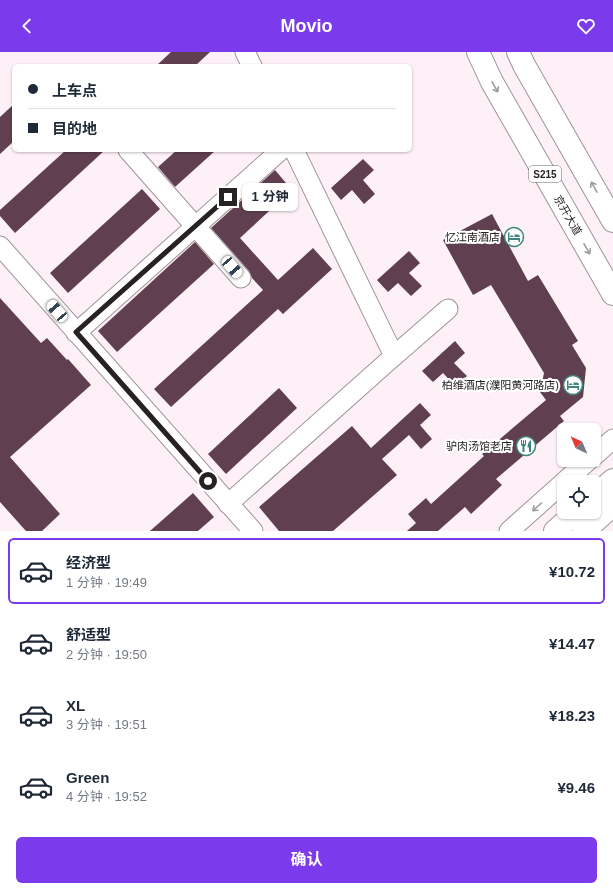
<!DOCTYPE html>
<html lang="zh">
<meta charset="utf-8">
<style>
:root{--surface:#fff;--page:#f2f2f3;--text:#1f2937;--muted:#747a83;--line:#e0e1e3;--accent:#7c3aed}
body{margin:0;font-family:Helvetica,"Noto Sans SC",sans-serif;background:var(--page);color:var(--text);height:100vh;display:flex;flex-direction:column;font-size:15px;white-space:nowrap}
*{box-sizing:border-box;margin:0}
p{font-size:13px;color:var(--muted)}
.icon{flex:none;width:22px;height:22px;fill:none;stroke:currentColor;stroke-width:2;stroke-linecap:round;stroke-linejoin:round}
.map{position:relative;height:479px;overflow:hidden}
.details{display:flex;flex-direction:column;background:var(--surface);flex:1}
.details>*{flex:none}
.top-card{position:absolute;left:12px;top:12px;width:400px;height:88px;border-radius:6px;box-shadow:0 1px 3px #0004;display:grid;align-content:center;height:88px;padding:0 16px;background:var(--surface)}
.needle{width:26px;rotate:316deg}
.buttons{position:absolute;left:557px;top:371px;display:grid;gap:8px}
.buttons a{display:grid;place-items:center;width:44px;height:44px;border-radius:6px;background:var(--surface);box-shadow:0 1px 3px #0004;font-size:20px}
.end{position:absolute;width:18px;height:18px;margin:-9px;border:5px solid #262123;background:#fff;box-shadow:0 0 0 2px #fff}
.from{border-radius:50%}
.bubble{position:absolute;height:28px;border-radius:6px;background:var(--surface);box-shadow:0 1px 3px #0004;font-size:13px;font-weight:700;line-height:28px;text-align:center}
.car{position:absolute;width:12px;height:24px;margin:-12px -6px;border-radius:5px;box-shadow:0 0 3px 1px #0007;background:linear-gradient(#fff 24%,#345 0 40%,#fff 0 76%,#345 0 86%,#fff 0)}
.top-card b{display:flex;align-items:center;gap:14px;height:38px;font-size:15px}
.top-card b+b{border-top:1px solid var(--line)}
.top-card i{width:10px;height:10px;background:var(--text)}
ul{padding:7px 0 0;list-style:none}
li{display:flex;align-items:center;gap:12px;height:66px;margin:0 8px 6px;padding:0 8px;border:2px solid transparent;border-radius:6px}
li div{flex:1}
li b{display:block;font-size:15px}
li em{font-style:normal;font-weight:700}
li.selected{border-color:var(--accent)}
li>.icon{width:36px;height:36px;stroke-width:1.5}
.primary-button{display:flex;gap:8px;margin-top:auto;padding:8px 16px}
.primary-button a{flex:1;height:46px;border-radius:6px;background:var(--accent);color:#fff;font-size:16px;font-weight:700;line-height:46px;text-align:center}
header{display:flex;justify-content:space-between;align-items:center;height:52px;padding:0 16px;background:var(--accent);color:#fff;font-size:18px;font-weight:700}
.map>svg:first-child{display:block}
</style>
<header><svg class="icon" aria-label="back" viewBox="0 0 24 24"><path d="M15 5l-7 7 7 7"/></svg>Movio<svg class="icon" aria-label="heart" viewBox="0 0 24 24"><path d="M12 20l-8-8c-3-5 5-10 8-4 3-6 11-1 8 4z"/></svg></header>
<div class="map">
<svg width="613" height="479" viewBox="0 0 613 479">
<rect width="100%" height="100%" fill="#fef0f7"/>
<!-- building -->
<g fill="#604050">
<polygon points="171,0 210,0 195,14 156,14"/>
<polygon points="14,52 14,89 0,102 0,65"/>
<polygon points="66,98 105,98 15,181 0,164 0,158"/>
<polygon points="177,98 216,98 175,135 158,115"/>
<polygon points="363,107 374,118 363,128 375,142 364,152 352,138 341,148 331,136"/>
<polygon points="275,118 292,138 240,186 278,228 313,196 332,217 283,262 278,257 171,355 154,337 263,238 252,226 249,219 211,176"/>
<polygon points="142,137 160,157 68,241 50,221"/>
<polygon points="492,162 528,229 538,223 578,289 572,293 586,316 583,345 560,364 564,369 496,427 502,433 471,462 465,455 438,479 407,479 416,471 408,462 426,446 431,452 484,404 482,402 546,348 540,340 544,321 491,233 473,243 443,188"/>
<polygon points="195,190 214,212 117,300 98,279"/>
<polygon points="409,199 420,211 409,221 422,234 411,244 398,231 388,240 377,228"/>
<polygon points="0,246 41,291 47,286 67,308 68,307 91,333 10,405 60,462 42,479 26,479 0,450"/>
<polygon points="455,289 465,301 454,311 467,324 456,335 443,321 433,330 422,319"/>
<polygon points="279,336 297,356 226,422 208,402"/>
<polygon points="420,351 431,363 420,373 432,387 421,397 409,383 382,407 397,423 333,479 279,479 259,455 352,374 371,396"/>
<polygon points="193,441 214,465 198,479 150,479"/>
</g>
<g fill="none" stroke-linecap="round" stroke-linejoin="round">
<defs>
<g id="minor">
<polyline points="245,0 252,14"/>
<polyline points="128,98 241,226"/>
<polyline points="0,194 253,479"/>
<polyline points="76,281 281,98"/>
<polyline points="394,304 448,257"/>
<polyline points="594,404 613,387"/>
<polyline points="564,430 589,408"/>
<polyline points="228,452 394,304 294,98"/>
<polyline points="509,479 564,430"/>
</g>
<g id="major">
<polyline points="478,0 492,30 613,242"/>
<polyline points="518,0 524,13 613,169"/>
<polyline points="594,445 613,428"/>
<polyline points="555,479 577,460"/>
<polyline points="584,479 613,453"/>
</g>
</defs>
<!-- minor casing -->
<use href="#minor" stroke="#9f9398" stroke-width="21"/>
<!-- major casing -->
<use href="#major" stroke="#9f9398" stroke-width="24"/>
<!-- minor -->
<use href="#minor" stroke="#fff" stroke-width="19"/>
<!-- major -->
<use href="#major" stroke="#fff" stroke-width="22"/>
</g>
<!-- one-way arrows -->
<defs><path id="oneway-shaft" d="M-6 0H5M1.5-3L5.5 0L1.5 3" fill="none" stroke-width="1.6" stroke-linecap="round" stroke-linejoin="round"/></defs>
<g stroke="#9d9b9c">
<use href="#oneway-shaft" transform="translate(495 35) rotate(60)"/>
<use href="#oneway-shaft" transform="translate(594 135) rotate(-120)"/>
<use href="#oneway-shaft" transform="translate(587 197) rotate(60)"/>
<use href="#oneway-shaft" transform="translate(537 455) rotate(138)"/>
</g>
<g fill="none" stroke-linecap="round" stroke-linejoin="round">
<!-- route -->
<polyline stroke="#262123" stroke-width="5" points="208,429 76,280 228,145"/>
</g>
<!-- icons -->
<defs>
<symbol id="hotel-ring" viewBox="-11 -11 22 22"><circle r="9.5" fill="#fff" stroke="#3e857d" stroke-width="1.5"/><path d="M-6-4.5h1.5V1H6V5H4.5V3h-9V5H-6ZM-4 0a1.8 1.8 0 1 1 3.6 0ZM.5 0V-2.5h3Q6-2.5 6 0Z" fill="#3e857d"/></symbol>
<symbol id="restaurant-ring" viewBox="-11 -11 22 22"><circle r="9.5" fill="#fff" stroke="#3e857d" stroke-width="1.5"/><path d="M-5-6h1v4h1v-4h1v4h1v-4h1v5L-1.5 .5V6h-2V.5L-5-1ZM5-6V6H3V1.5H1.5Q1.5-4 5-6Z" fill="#3e857d"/></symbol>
</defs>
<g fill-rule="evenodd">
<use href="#hotel-ring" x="503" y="174" width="22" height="22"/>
<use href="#hotel-ring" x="562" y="322" width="22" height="22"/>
<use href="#restaurant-ring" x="515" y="383" width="22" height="22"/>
</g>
<g text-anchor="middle" stroke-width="4" stroke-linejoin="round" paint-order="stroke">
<!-- shield labels -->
<rect fill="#fff" stroke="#676465" stroke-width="1" x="529" y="114" width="32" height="16" rx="3"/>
<g font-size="10" font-weight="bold" fill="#262123">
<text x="545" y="126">S215</text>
</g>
<!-- street labels -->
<g font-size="11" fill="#262123" stroke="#fff">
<text transform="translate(568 163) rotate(60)" y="4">京开大道</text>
</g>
<!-- poi labels -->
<g font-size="11" fill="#262123" stroke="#fff" text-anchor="end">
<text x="500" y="189">忆江南酒店</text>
<text x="559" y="337">柏维酒店(濮阳黄河路店)</text>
<text x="512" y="398">驴肉汤馆老店</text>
</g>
</g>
</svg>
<div class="buttons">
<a><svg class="needle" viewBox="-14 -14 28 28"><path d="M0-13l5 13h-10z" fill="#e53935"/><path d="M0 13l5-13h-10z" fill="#747a83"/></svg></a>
<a><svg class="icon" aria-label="locate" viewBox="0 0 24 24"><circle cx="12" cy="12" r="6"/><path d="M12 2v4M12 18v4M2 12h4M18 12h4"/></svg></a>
</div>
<i class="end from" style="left:208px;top:429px"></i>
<i class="end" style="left:228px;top:145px"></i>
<div class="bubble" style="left:242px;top:131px;width:56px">1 分钟</div>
<i class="car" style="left:232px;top:215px;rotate:139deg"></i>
<i class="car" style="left:57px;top:259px;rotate:319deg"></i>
<div class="top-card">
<b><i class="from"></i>上车点</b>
<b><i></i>目的地</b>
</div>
</div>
<section class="details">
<ul>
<li class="selected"><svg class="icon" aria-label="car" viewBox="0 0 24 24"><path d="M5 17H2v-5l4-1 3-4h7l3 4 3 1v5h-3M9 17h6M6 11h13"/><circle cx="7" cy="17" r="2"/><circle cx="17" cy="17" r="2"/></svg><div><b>经济型</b><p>1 分钟 · 19:49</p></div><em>¥10.72</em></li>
<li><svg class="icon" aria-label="car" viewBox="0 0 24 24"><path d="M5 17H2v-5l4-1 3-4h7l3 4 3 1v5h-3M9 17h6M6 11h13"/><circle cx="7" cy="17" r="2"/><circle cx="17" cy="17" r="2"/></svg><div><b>舒适型</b><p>2 分钟 · 19:50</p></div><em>¥14.47</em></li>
<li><svg class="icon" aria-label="car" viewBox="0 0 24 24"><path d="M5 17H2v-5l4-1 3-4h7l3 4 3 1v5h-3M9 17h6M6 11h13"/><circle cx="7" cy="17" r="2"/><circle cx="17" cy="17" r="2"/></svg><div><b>XL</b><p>3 分钟 · 19:51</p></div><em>¥18.23</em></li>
<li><svg class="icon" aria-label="car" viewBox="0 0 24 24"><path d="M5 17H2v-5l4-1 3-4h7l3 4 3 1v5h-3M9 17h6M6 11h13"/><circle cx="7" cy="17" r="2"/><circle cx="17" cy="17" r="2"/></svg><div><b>Green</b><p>4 分钟 · 19:52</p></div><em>¥9.46</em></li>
</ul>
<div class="primary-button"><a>确认</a></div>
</section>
